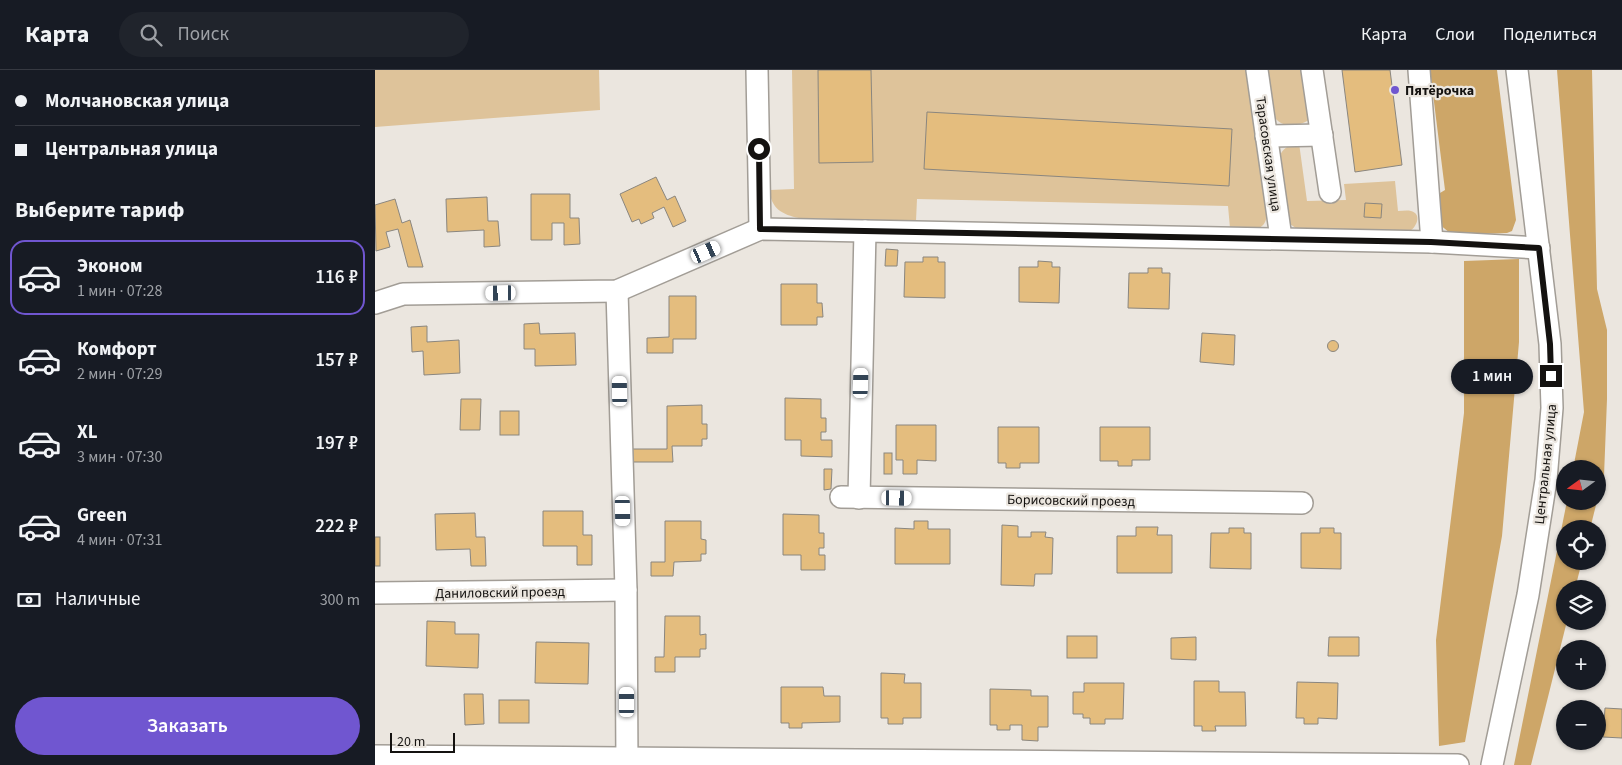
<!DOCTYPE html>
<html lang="ru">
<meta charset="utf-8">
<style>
:root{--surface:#171b24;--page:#20242c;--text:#f1f3f6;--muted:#9ea1a6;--line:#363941;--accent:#7056d0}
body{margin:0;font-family:"Source Sans 3",sans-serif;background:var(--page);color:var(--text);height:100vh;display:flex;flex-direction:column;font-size:19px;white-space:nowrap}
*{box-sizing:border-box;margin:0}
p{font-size:16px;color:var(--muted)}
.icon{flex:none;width:28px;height:28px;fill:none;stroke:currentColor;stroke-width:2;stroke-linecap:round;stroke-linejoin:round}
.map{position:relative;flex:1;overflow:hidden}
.drawer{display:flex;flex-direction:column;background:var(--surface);width:375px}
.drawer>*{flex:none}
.guide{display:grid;align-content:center;height:110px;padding:0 15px;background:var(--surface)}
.needle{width:32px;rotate:255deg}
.controls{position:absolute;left:1181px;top:390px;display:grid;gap:10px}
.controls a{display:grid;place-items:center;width:50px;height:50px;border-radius:50%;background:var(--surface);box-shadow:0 1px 4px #0004;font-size:25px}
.scale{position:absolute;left:15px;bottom:12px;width:65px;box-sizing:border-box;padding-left:5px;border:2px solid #141210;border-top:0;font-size:14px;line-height:18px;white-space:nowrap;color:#141210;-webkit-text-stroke:4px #ebe6df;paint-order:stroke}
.end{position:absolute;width:22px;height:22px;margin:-11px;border:6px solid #141210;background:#fff;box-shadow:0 0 0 2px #fff}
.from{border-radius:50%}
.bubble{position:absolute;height:35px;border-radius:18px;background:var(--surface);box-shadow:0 1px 4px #0004;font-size:16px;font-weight:600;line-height:35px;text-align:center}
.car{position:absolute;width:15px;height:30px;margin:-15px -8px;border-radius:6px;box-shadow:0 0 4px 1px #0007;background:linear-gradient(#fff 24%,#345 0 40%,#fff 0 76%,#345 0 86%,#fff 0)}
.guide b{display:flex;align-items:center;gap:18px;height:48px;font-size:19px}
.guide b+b{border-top:1px solid var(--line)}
.guide i{width:12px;height:12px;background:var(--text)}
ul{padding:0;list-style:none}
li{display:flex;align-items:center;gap:15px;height:75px;margin:0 10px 8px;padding:0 5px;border:2px solid transparent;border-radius:15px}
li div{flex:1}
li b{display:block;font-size:19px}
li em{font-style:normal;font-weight:600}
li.selected{border-color:var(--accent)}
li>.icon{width:45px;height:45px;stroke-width:1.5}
h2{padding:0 15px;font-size:22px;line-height:60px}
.pay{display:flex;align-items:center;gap:12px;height:55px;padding:0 15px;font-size:19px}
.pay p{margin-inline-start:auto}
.button{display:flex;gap:10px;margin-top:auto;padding:10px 15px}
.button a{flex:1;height:58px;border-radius:30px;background:var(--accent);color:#fff;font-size:20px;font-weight:600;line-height:58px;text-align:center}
header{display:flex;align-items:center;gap:30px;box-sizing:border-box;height:70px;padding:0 25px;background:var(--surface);border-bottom:1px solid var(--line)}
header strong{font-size:24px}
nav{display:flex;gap:28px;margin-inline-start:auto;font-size:18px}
.search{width:350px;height:45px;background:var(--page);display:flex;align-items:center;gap:12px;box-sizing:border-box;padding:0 18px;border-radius:28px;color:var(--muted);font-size:19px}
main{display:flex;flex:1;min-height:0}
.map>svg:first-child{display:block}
</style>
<header>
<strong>Карта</strong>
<div class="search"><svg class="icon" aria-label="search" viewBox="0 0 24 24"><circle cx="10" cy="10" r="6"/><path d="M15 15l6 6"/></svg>Поиск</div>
<nav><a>Карта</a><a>Слои</a><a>Поделиться</a></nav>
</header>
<main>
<section class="drawer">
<div class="guide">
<b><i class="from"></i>Молчановская улица</b>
<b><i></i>Центральная улица</b>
</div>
<h2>Выберите тариф</h2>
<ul>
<li class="selected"><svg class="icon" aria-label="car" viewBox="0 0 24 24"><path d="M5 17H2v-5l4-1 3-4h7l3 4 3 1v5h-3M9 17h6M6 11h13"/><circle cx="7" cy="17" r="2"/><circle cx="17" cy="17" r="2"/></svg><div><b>Эконом</b><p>1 мин · 07:28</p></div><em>116 ₽</em></li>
<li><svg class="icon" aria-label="car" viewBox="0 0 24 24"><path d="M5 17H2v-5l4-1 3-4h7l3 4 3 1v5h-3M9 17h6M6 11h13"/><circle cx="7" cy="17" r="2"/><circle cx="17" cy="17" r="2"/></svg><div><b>Комфорт</b><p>2 мин · 07:29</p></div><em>157 ₽</em></li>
<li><svg class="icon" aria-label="car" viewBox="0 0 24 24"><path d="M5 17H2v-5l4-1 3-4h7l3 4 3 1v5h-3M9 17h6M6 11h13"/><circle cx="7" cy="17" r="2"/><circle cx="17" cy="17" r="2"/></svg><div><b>XL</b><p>3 мин · 07:30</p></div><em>197 ₽</em></li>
<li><svg class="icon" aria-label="car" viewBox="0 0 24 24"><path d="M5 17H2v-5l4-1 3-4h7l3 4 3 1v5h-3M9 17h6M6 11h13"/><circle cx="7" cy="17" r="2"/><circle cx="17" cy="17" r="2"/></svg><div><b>Green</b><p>4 мин · 07:31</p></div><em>222 ₽</em></li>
</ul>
<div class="pay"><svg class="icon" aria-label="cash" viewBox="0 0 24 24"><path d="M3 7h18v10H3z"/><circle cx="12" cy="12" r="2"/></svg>Наличные<p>300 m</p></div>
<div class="button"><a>Заказать</a></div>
</section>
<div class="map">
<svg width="1247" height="695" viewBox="0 0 1247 695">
<rect width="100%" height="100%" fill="#ebe6df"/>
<!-- green -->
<g fill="#dec39a">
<polygon points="0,0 224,0 225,40 0,57"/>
<path d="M417 0H872L892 141C892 166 872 159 855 158L853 136 542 129 541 151 424 148C408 145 395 138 395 120L419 119Z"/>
<path d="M892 0H932L934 50C922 57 906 59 898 45Z"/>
<path d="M924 73 932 131 971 130 969 114 1020 111 1023 141C1027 141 1032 140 1036 141 1048 144 1041 159 1033 162L925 161 915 154 911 147 904 88C907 78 914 75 924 73Z"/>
</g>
<!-- forest -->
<g fill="#cda668">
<polygon points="1055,0 1122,0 1141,150 1137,161 1132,163 1081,165 1075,163 1064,154 1060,126 1070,120"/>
<polygon points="1182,0 1217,0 1222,219 1232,260 1232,329 1229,406 1223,430 1222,399 1198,399 1209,342"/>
<polygon points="1144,189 1144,272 1127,466 1090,672 1064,676 1061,570 1089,343 1089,191"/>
<polygon points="1192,431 1222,431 1215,459 1190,459 1190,491 1207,491 1200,519 1190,519 1190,551 1192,551 1156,695 1139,695"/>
</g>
<!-- building -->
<g fill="#e4bd7e" stroke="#8a867f">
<polygon points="443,0 496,0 498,92 444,93"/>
<polygon points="967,0 1015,0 1027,95 980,102"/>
<polygon points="552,42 857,59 854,116 549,99"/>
<polygon points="281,107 292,130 300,126 311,151 298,157 289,137 277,143 279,148 266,154 264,149 257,152 245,124"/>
<polygon points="156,124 195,124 195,148 204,148 205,174 189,175 189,153 177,153 177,170 156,170"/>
<polygon points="112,127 113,151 123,151 125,176 109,177 109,160 72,162 71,129"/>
<polygon points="20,129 27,153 35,150 48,197 33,197 23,159 11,162 15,177 1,181 0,135"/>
<polygon points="990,133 1007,134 1006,148 989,147"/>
<polygon points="511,179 523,180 522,196 510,196"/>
<polygon points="548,187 563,187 563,192 570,192 570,228 529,227 530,192 548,192"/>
<polygon points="663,191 677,192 677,197 685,197 684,233 644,232 644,197 663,197"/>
<polygon points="773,198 787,198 787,203 795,203 794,239 753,238 754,203 773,203"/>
<polygon points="406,214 442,214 442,233 447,233 448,247 442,247 442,255 406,255"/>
<polygon points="294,226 321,226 321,269 298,269 298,283 272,283 272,268 294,267"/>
<polygon points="164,253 165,264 200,263 201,295 160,296 160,279 149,279 149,254"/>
<polygon points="52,256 52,272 84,270 85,303 49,305 48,281 37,282 36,257"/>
<polygon points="827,263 860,265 859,295 825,292"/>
<circle cx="958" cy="276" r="5.5"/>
<polygon points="410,328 446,329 446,348 451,348 451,362 446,362 446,370 457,370 457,387 426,386 426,370 410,370"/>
<polygon points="86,329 106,329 105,360 85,360"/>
<polygon points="327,335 327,354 332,354 332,369 327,369 327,376 297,376 298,392 255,392 255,379 292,379 292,336"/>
<rect x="125" y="341" width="19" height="24"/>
<polygon points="521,355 561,355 561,391 542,390 542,404 528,404 528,390 521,390"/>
<polygon points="623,357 664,357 664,393 645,393 645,398 631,398 631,393 623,393"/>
<polygon points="725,357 775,357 775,390 757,390 757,396 743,396 743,391 725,391"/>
<rect x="509" y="383" width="8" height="21"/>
<polygon points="449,399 457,399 456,419 449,420"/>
<polygon points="168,441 208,441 208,465 217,465 217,495 202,495 202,476 168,476"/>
<polygon points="100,443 101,467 110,467 111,496 96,496 95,479 61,480 60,444"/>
<polygon points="408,444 444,445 444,463 449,463 449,478 444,478 444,485 450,485 450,500 426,500 426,485 408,485"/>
<polygon points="290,451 326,451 326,469 331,470 331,484 326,484 326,491 299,492 298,506 276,506 276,492 290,492"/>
<polygon points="539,451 553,451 553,459 575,459 575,494 520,494 520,458 539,459"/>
<polygon points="627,455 643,456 643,467 656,467 656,462 671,462 670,467 678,468 677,504 660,504 659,516 626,515"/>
<polygon points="761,457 783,457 782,465 797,465 797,503 742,503 742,466 761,466"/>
<polygon points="854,458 869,458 869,463 876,463 876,499 835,498 836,463 854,463"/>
<polygon points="945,458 959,458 959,463 966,463 966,499 926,498 926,463 945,463"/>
<rect x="0" y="467" width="5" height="29"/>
<polygon points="290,546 325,546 325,565 331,564 331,579 325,579 325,587 300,587 300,602 280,602 280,587 289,587"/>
<polygon points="52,551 80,552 80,564 104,564 103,598 51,596"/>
<rect x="692" y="566" width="30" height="22"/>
<polygon points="821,567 821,590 796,589 796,568"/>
<polygon points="954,567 984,567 984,586 953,586"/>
<polygon points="161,572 214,573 213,614 160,613"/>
<polygon points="506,603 530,604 529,613 546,613 546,648 528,648 528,654 513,654 513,648 506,648"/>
<polygon points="819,611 844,611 844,622 870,622 871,656 840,656 841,661 827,661 827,656 819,656"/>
<polygon points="922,612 963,613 962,649 943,648 943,654 929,654 929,648 921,648"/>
<polygon points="709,613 749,613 748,649 730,649 730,654 715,654 715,648 708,648 708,644 698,644 698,622 709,622"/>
<polygon points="406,617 448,617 449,626 465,626 465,652 427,653 427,658 414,658 414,653 406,653"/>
<polygon points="615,619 656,620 656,626 673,626 673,657 663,657 663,671 647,670 647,655 635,655 635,660 622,660 622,655 615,655"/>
<polygon points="89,624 108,624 109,654 90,655"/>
<rect x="124" y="630" width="30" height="23"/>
<polygon points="1230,638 1247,639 1247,668 1228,667"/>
</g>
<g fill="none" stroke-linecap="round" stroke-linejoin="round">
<defs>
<g id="minor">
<polyline points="382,0 385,159"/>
<polyline points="882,0 906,168"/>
<polyline points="937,0 955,122"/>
<polyline points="1044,0 1057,172"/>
<polyline points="891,66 947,65"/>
<polyline points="242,221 251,520 252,695"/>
<polyline points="0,233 28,224 242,221 385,159 1057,172 1164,178"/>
<polyline points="466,427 927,433"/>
<polyline points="484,428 490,161"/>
<polyline points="0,523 251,520"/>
<polyline points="0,686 1083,695"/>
<polyline points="1117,695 1153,525 1171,410 1177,338 1175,274 1142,0"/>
</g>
</defs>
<!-- minor casing -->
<use href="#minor" stroke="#a29d96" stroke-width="24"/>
<!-- minor -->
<use href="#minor" stroke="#fff" stroke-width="21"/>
</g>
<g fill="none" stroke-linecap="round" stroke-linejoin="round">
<!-- route -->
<polyline stroke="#141210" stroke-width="6" points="384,79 385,159 1056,172 1164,178 1175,274 1176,306"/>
</g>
<!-- markers -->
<circle fill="#7056d0" stroke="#ebe6df" stroke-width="2" cx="1020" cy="20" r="5"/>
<g text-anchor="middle" stroke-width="4.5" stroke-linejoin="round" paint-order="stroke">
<!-- poi labels -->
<g font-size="14" font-weight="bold" fill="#141210" stroke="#ebe6df" text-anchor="start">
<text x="1030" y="25">Пятёрочка</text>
</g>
<!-- street labels -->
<g font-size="14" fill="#141210" stroke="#ebe6df">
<text transform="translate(894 84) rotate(82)" y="5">Тарасовская улица</text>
<text transform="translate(1170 394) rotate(-84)" y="5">Центральная улица</text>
<text transform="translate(696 430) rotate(1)" y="5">Борисовский проезд</text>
<text transform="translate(125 522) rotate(-1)" y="5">Даниловский проезд</text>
</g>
</g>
</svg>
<div class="controls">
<a><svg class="needle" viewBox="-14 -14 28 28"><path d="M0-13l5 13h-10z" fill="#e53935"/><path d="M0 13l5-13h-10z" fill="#9ea1a6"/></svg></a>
<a><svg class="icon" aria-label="locate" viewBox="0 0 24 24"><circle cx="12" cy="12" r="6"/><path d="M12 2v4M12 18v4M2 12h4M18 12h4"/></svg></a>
<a><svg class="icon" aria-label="layers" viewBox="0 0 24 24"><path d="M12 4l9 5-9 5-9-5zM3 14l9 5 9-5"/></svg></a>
<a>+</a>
<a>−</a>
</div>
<div class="scale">20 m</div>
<i class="end from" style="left:384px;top:79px"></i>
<i class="end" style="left:1176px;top:306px"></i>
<div class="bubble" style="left:1076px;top:289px;width:82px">1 мин</div>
<i class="car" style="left:331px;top:182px;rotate:66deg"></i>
<i class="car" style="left:126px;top:223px;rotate:269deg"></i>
<i class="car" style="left:486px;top:313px;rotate:2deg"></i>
<i class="car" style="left:245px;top:321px;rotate:359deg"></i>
<i class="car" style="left:522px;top:428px;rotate:91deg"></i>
<i class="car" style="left:248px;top:441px;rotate:179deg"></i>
<i class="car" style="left:252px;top:632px;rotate:0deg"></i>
</div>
</main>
